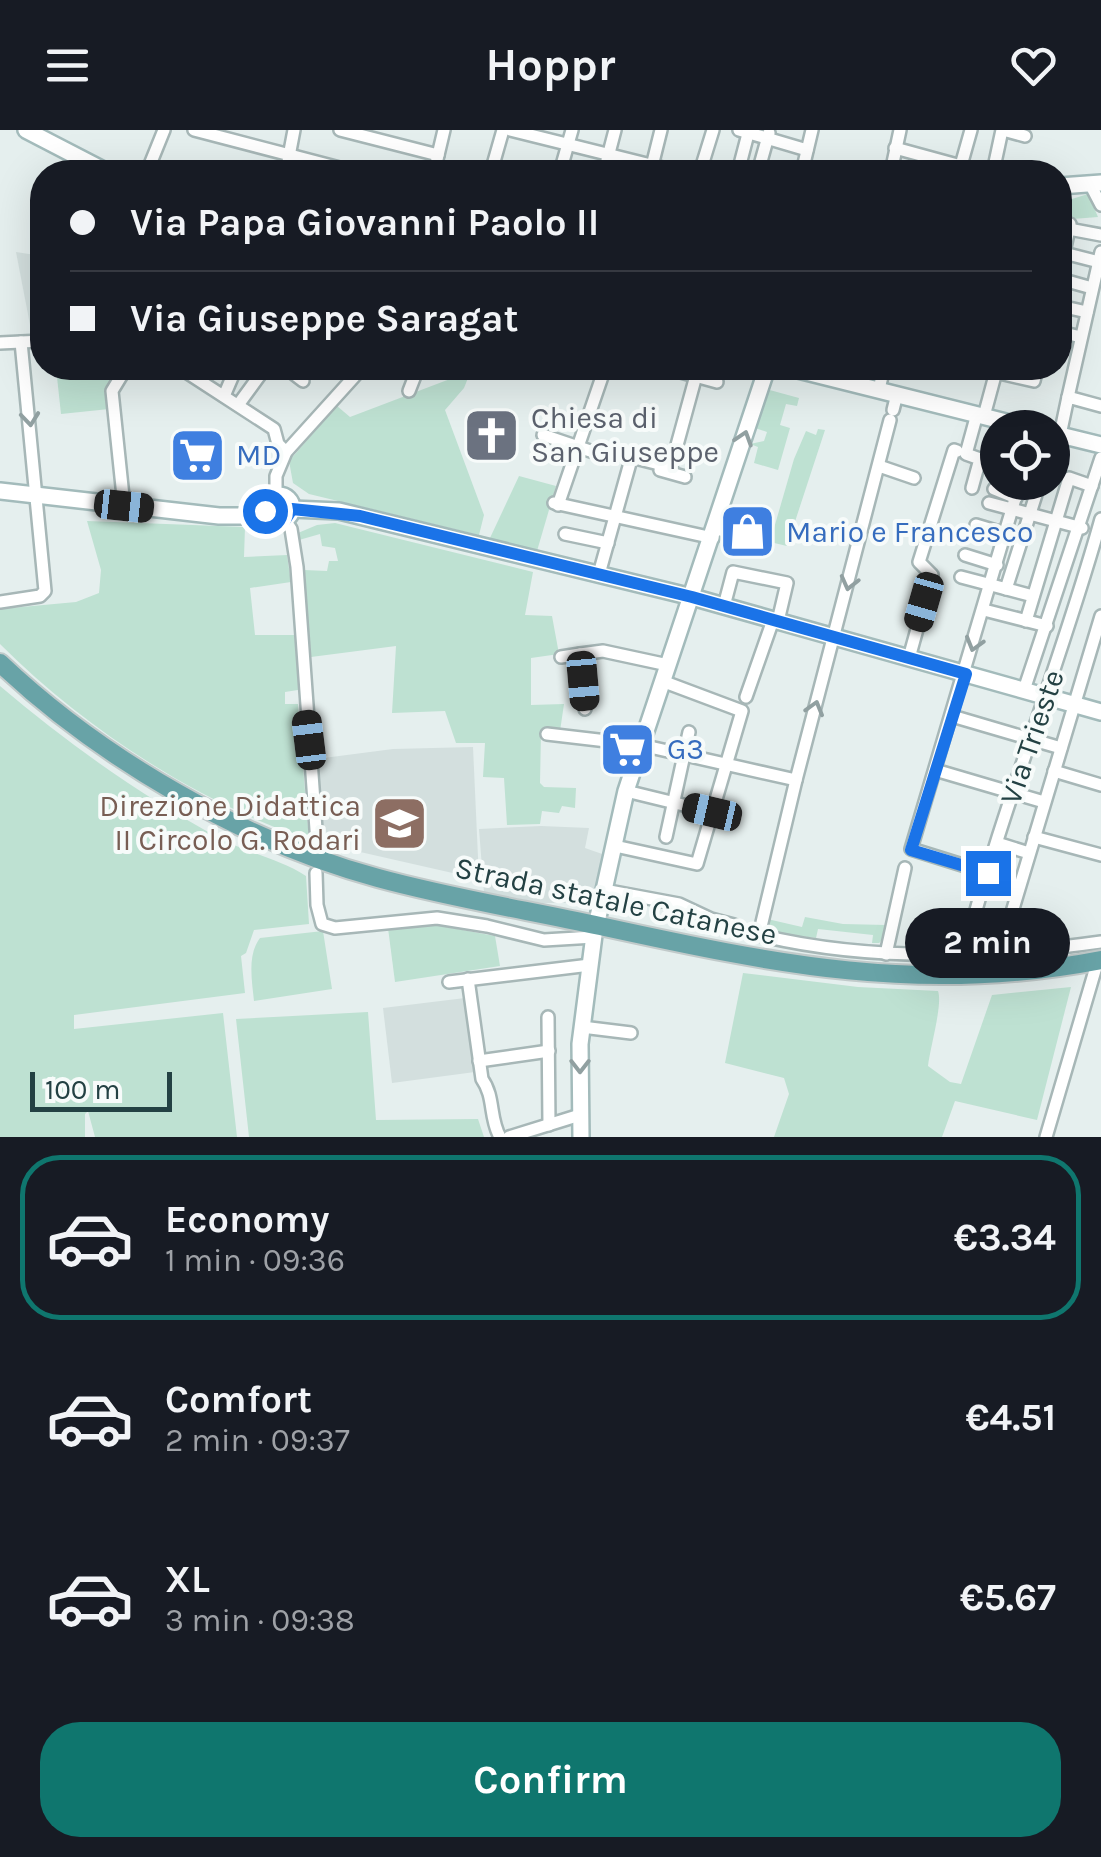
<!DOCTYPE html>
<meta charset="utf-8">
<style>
:root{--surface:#171b24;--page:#242831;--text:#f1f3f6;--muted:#9ea1a6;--line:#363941;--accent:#0f766e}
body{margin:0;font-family:Karla,sans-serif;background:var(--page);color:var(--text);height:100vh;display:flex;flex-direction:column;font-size:38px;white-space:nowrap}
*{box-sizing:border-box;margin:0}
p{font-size:32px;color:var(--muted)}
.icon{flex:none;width:55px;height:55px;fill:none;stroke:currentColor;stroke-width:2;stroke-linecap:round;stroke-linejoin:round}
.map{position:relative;height:1007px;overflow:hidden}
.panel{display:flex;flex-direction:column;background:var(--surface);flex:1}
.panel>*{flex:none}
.hud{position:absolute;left:30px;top:30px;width:1042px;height:220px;border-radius:40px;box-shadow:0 10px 40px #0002;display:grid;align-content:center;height:220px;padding:0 40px;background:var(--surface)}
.controls{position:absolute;left:980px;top:280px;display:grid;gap:20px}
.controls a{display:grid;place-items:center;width:90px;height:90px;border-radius:50%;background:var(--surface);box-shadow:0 10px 40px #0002;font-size:50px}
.scale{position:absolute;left:30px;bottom:25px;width:142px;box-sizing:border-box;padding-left:10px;border:5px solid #234143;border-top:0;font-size:28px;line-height:35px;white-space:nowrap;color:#234143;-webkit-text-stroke:8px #f7fbfa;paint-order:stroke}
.end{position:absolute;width:45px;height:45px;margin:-22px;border:12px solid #1a73e8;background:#fff;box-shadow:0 0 0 5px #fff}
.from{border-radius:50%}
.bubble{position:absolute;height:70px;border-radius:35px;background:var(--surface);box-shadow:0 10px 40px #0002;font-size:32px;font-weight:700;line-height:70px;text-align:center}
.car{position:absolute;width:30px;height:60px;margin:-30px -15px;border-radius:12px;box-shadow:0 0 8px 2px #0007;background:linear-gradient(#222 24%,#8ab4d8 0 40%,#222 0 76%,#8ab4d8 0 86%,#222 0)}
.hud b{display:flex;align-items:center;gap:35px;height:95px;font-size:38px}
.hud b+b{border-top:2px solid var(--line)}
.hud i{width:25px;height:25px;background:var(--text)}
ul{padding:18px 0 0;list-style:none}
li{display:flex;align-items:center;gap:30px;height:165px;margin:0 20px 15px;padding:0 20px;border:5px solid transparent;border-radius:40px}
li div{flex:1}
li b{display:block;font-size:38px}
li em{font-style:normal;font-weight:700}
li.current{border-color:var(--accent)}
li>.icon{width:90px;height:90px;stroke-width:1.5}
.button{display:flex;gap:20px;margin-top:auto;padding:20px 40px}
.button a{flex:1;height:115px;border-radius:40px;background:var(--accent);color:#fff;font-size:40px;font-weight:700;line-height:115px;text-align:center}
header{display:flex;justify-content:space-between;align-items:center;height:130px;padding:0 40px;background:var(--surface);font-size:45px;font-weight:700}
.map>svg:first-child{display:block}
</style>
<header><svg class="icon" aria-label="menu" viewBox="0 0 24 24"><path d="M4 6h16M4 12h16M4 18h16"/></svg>Hoppr<svg class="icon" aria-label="heart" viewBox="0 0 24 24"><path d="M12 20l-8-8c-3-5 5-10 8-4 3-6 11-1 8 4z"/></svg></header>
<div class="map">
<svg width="1101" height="1007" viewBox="0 0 1101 1007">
<rect width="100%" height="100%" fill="#e5efee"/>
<!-- built -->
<g fill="#d3dfde">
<polygon points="16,122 42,126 42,200 31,200"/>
<polygon points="473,617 479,749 325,714 316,629 393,619"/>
<polygon points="541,696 589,698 585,718 605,725 593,773 543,773 484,763 479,699"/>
<polygon points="465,868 475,942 392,953 383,878"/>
</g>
<!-- green -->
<g fill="#bee1d2">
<polygon points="1088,64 1098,87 1060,90 1060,65 1072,69"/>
<polygon points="56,238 120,238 109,279 61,284"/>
<polygon points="455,238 472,238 464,258 445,280 484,385 479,405 309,364 293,353 289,331 337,276 350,287 450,249"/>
<polygon points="766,259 799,268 797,276 786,274 780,295 790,298 778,340 754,333 758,317 750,314 764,311 767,302 755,298"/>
<polygon points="818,299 825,300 787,416 770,412 794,329 806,301 816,305"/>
<polygon points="519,346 556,356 537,421 490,408"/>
<path d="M87 391 245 397 244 427 287 425 291 452 250 458 255 505H298L304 559 285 562V574H298L309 710C196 671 85 599 0 514V479L76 472 99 463 101 440Z"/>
<polygon points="335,393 533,442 525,485 552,486 559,524 531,528 531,575 564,574 560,601 541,603 540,653 544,657 576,658 575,678 562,676 559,683 542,681 540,694 507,695 504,648 483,647 485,613 456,613 445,581 392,583 396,516 311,527 304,440 327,441 329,431 338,431 335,418 322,416 320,404 299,410 298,403 317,395"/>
<path d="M0 556C68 614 143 667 221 709 248 723 280 729 306 746L309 794 254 800 246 823 241 826 245 863 74 885V899L223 883 237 1007H95L88 981 85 984V1007H0Z"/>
<polygon points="805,787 843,794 886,795 884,808 879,813 872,813 873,805 818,799 816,808 800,806 798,809 764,803 763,788 802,797"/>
<polygon points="425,793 495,806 500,836 395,852 388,798"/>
<path d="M323 801 332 859 254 871C252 851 247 825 260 808Z"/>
<path d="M743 843 858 857 938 861C943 874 930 918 928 936L950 952 961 954 992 865 1071 857 1037 990 955 971 942 1007H774L789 964 784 948 725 933Z"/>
<polygon points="368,882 376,990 478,989 484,1007 249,1007 236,889"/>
</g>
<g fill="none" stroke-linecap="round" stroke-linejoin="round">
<defs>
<g id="street">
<polyline points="194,0 355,42"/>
<polyline points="340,0 438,25"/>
<polyline points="510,0 679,42"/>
<polyline points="739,0 807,20"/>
<polyline points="1003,0 1025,6"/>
<polyline points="895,18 961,36"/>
<polyline points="960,39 971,0"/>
<polyline points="651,40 661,0"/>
<polyline points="147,42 164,0"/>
<polyline points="286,42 294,0"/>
<polyline points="434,42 444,0"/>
<polyline points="491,42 503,0"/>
<polyline points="560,42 572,0"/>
<polyline points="604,42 615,0"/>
<polyline points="700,42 713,0"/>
<polyline points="738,42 749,0"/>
<polyline points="758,42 769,3"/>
<polyline points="802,42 812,0"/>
<polyline points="891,42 900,0"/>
<polyline points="993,42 1002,0"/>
<polyline points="1090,54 1101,75"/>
<polyline points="1069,99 1101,105"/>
<polyline points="1060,122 1099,132"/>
<polyline points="1060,141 1070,94"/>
<polyline points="1060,149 1092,158"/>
<polyline points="1060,176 1087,182"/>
<polyline points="1060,202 1081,207"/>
<polyline points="0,213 42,211"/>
<polyline points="180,238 274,299 278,314 286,322"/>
<polyline points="286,238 303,251"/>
<polyline points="978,238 1034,251 1037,238"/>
<polyline points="677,241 717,252"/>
<polyline points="879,259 884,238"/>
<polyline points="409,261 418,238"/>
<polyline points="224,266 236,238"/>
<polyline points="1068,267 1101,122"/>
<polyline points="238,275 265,238"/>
<polyline points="893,280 897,264"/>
<polyline points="984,286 997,238"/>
<path d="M890 290 796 650 759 805C870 832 988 828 1101 812"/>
<polyline points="543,305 608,327"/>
<polyline points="1060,305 1068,267 1101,276"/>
<polyline points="605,326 607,321 671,337 697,242"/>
<polyline points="879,336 914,348"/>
<polyline points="660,340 685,347"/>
<polyline points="972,358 980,329 966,324 977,284"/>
<polyline points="994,359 1016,368"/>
<polyline points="276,365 276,346 286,322 362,238"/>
<polyline points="554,373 713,408"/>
<polyline points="989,373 1082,398"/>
<polyline points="558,375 605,238"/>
<polyline points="124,376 112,261 126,238"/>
<polyline points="285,390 291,399 297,437 317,713"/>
<polyline points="976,395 1006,404"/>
<polyline points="716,399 741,405"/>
<polyline points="565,404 608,413"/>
<polyline points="965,425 997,435"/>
<polyline points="599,444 630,333"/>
<polyline points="961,447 1033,466"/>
<polyline points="1006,459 1040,352"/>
<polyline points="0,472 40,466 45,461 21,212"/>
<polyline points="724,476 733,442 787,453 778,491"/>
<polyline points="984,480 1047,496"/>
<polyline points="1026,491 1069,348 1092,356"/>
<polyline points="561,527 580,524"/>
<polyline points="909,528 932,445 919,432 954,320 957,321"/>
<polyline points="1024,560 1101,328"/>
<polyline points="746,567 773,490"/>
<polyline points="585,579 580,524 603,521 668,535"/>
<polyline points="952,586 1061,618"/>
<polyline points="547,604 641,615 796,650"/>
<polyline points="935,640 1044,672"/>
<polyline points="1054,641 1101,655"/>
<polyline points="626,661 712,682"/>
<polyline points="666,707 689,602"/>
<polyline points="1034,707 1101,725"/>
<polyline points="997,713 1029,723"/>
<polyline points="615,716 697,734 742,581 662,551"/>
<polyline points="316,743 317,775 322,794 335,798 437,788 487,796 544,810 594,807"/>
<polyline points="988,743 911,719 1020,352"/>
<polyline points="604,760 679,774 711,789 734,795"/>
<polyline points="1000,822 1101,486"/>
<polyline points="886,824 905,738"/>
<path d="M964 824C1002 677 1060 536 1101 389"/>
<path d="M468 849 482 949C495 967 489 988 500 1007"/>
<polyline points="449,852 590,835"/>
<polyline points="548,887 549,995"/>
<polyline points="582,897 631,903"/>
<polyline points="479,931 549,921"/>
<polyline points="509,1007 580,985"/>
<polyline points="1046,1007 1096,837"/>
</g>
<g id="secondary">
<polyline points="26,0 107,42"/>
<polyline points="1060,56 1101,53"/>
<polyline points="790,238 1030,298"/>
<polyline points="1052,303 1101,315"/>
<polyline points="0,361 219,386 248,386 265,381"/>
<circle cx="279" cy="378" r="13"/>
<polyline points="292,379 339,381 692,467 1101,582"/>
<polyline points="598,787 626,661 767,238"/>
<polyline points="581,1007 580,914 594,805"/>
</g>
<path id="primary" d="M0 533C99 627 246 713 378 748 451 768 526 780 600 796 775 834 921 865 1101 830"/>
</defs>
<!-- street casing -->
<use href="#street" stroke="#a7b7b7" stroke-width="16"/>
<!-- secondary casing -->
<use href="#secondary" stroke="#a3bbbb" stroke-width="20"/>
<!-- primary casing -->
<use href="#primary" stroke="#c1caca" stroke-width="22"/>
<!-- street -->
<use href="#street" stroke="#fff" stroke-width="11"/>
<!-- secondary -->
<use href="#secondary" stroke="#fff" stroke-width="15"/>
<!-- primary -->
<use href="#primary" stroke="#68a3a7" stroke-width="18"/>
</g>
<!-- one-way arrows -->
<defs><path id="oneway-chevron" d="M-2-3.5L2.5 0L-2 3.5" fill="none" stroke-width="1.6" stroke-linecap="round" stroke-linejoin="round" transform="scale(2.5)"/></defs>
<g stroke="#91a0a1">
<use href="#oneway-chevron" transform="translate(30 289) rotate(84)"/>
<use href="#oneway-chevron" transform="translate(744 308) rotate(-72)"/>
<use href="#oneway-chevron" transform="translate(849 453) rotate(104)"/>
<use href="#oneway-chevron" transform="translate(974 514) rotate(106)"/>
<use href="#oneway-chevron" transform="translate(815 578) rotate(-74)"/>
<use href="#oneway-chevron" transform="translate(580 936) rotate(90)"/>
</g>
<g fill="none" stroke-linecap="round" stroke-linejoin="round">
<!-- route -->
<polyline stroke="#1a73e8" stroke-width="12" points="265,381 277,392 285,390 292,379 360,386 692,467 966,544 911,720 988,743"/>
</g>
<!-- icons -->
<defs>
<symbol id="church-square" viewBox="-11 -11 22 22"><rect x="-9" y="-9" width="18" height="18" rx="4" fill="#6b7280" stroke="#f7fbfa"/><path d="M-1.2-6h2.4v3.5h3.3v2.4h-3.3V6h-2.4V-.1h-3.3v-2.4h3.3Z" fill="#fff"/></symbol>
<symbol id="supermarket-square" viewBox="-11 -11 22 22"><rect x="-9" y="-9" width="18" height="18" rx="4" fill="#3f7fe0" stroke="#f7fbfa"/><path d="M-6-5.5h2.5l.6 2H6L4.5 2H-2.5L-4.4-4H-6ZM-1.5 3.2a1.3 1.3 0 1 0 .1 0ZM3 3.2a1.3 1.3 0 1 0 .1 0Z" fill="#fff"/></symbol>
<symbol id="shop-square" viewBox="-11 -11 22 22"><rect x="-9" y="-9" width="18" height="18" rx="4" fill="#3f7fe0" stroke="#f7fbfa"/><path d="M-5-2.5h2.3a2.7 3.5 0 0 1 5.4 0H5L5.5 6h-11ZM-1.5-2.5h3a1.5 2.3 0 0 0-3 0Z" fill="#fff"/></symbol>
<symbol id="school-square" viewBox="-11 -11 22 22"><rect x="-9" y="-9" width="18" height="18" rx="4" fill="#8d6e63" stroke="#f7fbfa"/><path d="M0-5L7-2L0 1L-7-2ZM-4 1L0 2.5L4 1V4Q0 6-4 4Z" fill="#fff"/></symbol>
</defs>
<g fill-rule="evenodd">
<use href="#church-square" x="460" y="274" width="63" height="63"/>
<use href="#supermarket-square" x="166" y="294" width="63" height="63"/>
<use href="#shop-square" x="716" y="370" width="63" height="63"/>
<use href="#supermarket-square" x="596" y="588" width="63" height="63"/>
<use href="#school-square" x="368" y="662" width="63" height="63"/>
</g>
<g text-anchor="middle" stroke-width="8" stroke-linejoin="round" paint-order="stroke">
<!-- worship labels -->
<g font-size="30" fill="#5b616d" stroke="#f7fbfa" text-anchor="start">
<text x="531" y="298">Chiesa di<tspan x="531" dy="34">San Giuseppe</tspan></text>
</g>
<!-- shop labels -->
<g font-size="30" fill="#366cbe" stroke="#f7fbfa" text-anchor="start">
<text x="236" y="335">MD</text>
<text x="786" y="412">Mario e Francesco</text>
<text x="667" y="629">G3</text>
</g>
<!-- street labels -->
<g font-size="30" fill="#234143" stroke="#f7fbfa">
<text transform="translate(1032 607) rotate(-71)" y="10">Via Trieste</text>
<text transform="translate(616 771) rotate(12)" y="10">Strada statale Catanese</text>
</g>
<!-- education labels -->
<g font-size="30" fill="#785e54" stroke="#f7fbfa" text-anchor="end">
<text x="361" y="686">Direzione Didattica<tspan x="361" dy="34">II Circolo G. Rodari</tspan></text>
</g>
</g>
</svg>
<div class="controls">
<a><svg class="icon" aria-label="locate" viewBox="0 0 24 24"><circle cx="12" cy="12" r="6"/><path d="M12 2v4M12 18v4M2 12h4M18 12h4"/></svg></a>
</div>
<div class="scale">100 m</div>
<i class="end from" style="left:265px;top:381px"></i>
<i class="end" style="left:988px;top:743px"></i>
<div class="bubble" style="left:905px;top:778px;width:165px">2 min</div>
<i class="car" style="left:124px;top:376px;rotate:96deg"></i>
<i class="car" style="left:924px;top:472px;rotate:196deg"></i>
<i class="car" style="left:583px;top:551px;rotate:175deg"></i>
<i class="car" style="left:309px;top:610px;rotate:353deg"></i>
<i class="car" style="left:712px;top:682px;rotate:283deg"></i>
<div class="hud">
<b><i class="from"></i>Via Papa Giovanni Paolo II</b>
<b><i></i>Via Giuseppe Saragat</b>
</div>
</div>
<section class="panel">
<ul>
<li class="current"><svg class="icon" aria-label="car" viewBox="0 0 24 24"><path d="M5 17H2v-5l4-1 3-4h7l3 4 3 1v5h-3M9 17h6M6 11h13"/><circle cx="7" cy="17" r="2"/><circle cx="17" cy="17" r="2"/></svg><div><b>Economy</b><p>1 min · 09:36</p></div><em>€3.34</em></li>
<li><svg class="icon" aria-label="car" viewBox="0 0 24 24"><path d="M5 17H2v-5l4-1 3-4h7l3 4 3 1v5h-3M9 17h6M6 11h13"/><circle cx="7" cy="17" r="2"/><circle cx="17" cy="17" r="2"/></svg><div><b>Comfort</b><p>2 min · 09:37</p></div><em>€4.51</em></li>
<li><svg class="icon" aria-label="car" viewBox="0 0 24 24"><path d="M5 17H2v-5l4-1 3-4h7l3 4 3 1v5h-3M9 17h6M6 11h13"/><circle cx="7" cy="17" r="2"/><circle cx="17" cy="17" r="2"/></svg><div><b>XL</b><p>3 min · 09:38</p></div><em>€5.67</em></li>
</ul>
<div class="button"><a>Confirm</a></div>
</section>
